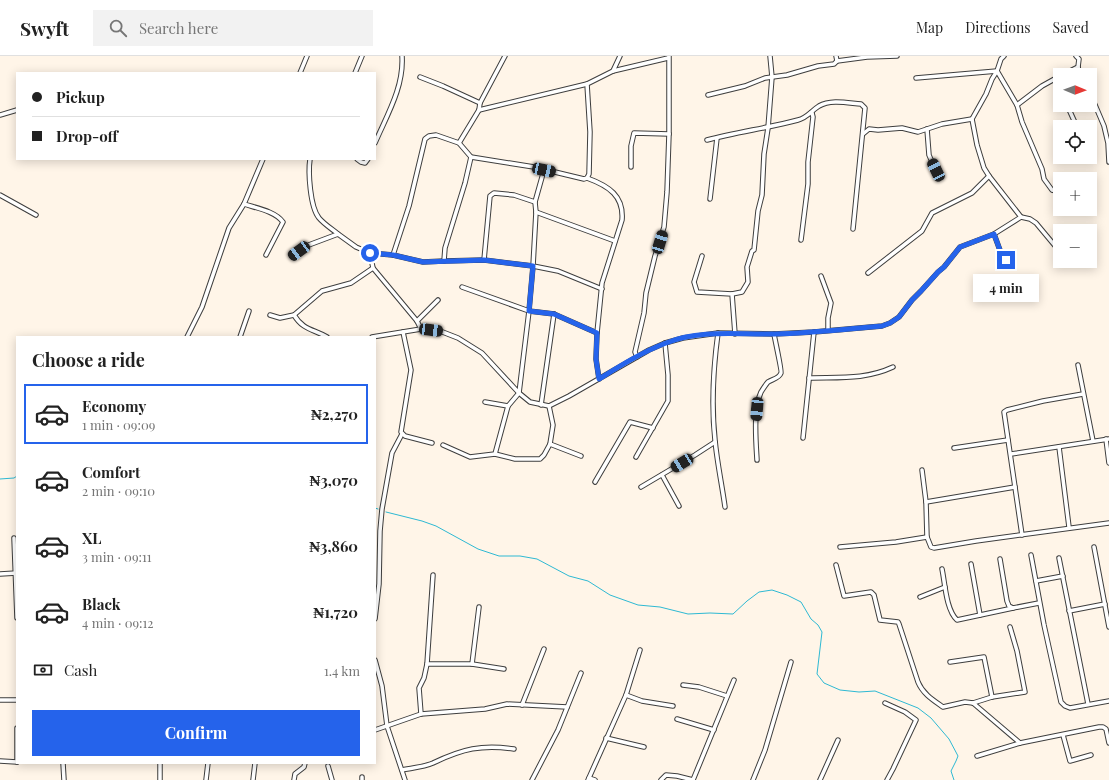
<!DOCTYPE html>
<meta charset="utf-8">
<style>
:root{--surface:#fff;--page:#f2f2f2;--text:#222;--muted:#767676;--line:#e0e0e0;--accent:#2563eb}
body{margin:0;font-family:"Playfair Display",serif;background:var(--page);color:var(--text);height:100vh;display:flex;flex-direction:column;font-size:15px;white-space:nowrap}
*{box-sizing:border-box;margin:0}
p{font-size:13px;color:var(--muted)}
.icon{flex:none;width:22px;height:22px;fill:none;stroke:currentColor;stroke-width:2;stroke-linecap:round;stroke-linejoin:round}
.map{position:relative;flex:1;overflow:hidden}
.panel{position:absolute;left:16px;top:280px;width:360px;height:428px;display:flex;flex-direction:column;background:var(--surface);border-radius:0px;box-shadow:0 2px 10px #0003}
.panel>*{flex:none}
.top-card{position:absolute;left:16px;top:16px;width:360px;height:88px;border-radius:0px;box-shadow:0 2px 10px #0003;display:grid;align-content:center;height:88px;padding:0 16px;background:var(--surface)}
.needle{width:26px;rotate:91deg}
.tools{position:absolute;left:1053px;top:12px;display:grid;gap:8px}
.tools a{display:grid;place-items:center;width:44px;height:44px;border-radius:0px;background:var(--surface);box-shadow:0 2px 10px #0003;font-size:20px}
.end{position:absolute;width:18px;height:18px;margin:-9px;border:5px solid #2563eb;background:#fff;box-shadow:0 0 0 2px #fff}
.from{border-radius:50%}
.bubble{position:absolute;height:28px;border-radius:0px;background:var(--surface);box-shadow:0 2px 10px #0003;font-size:13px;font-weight:700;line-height:28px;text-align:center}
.car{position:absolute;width:12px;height:24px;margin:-12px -6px;border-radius:5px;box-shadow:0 0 3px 1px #0007;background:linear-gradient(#222 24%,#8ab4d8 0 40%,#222 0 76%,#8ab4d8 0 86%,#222 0)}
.top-card b{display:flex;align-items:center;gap:14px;height:38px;font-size:15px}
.top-card b+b{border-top:1px solid var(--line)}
.top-card i{width:10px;height:10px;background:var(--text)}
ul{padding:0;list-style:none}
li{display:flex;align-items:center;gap:12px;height:60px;margin:0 8px 6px;padding:0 8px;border:2px solid transparent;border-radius:0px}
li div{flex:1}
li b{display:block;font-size:15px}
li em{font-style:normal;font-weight:700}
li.active{border-color:var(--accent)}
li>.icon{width:36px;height:36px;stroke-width:1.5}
h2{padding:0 16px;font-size:18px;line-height:48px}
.pay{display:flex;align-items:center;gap:10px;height:44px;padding:0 16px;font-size:15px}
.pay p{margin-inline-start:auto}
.button{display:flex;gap:8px;margin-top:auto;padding:8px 16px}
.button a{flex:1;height:46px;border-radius:0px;background:var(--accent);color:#fff;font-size:16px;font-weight:700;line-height:46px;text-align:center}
header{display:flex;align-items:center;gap:24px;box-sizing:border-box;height:56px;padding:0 20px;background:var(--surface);border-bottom:1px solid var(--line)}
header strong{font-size:19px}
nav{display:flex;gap:22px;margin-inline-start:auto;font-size:14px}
.search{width:280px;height:36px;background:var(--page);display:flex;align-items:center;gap:10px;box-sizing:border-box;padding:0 14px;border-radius:0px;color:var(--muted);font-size:15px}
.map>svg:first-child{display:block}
</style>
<header>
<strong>Swyft</strong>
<div class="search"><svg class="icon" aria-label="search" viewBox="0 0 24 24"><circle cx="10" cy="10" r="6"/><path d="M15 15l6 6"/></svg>Search here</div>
<nav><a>Map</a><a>Directions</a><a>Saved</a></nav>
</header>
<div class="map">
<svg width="1109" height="724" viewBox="0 0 1109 724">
<rect width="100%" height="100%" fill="#fff5e8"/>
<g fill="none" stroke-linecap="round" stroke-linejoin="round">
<!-- stream -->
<g stroke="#2eb9d3" stroke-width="1">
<polyline points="0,423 14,422 17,420"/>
<polyline points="375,452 378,453"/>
<polyline points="386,456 422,465 436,470 478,493 499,500 520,500 537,503 569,520 588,525 610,539 638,549 660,551 688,558 710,557 733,558 747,545 759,536 772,534 787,539 801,546 811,563 818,569 822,576 817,618 824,627 840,634 859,636 875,635 918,652 931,662 949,683 958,700 956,705 951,715 954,724"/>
</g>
<defs>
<g id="minor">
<polyline points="1004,0 1001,3 997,15 992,23 986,38 972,63 977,89 984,112 989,120 1021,161 1030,163 1036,167 1056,191"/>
<polyline points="1076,0 1079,3 1078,11 1080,19"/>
<polyline points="837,5 867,1 897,0"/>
<polyline points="613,15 620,0"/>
<polyline points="300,17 307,0"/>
<polyline points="355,17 362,0"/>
<polyline points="1062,19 1078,11"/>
<polyline points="420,21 443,30 480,47"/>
<polyline points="916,22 997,15 1017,49 1022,66 1042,113 1044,123 1052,134 1060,136"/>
<polyline points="1055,23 1060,33"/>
<polyline points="1090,37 1104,70 1108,87 1109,106"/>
<polyline points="708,39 745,30 765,22 787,19 818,10 834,8 837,5 836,0"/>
<polyline points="1017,49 1042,30 1060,20"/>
<polyline points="1067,49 1077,71"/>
<polyline points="479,54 587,28 613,15 668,2"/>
<polyline points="0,59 17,54"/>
<polyline points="927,73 929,99 936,115"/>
<polyline points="863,78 869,73 878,74 902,72 918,76 942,68 972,63"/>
<path d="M707 84C737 76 768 72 798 64 807 62 811 55 819 50 831 43 848 47 861 48L865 52 853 173"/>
<path d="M375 87C387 59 404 31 402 0"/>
<polyline points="459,87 479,54 480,47 505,0"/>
<polyline points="471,101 465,127 445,192 444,205 484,204 533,210 529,255 519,337 508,350 485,346"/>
<path d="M263 103 244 148C256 152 275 155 283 166L266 199"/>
<path d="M310 103C308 116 310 151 319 162 324 168 332 173 338 178"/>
<polyline points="357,103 361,106 365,107 368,103"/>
<polyline points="631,111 631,90 634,77 669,78"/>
<path d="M587 122C609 130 624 140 622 164L602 227 597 277 596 303 599 323"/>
<polyline points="0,139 36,159"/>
<polyline points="710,143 717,82"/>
<polyline points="535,146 536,156 533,210 558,215 602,233"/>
<polyline points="536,156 615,185"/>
<polyline points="994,178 1001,197 1011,211"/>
<polyline points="801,184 808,128 808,106 813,61 812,57 811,57"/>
<polyline points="370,197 373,212 417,265 421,273"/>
<polyline points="393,199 423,206 444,205"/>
<polyline points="292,200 306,190 338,178 356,191 370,197 393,199 409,150 425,83 429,80 436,79 459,87 471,101 534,111 584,123 587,122 589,118 590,76 587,28"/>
<polyline points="702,200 694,226 697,236 732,238 735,278"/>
<polyline points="484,204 490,140 494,137 514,139 535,146 544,114"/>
<polyline points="868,217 922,175 932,157 972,137 989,120"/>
<polyline points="821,220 831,247 828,262 828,274"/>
<polyline points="462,231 529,255 554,258 597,277"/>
<polyline points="732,238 742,236 748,226 747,211 752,195 754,194 758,155 762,139 764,98 768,72 772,21 770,0"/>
<polyline points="270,259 280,262 294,259 322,235 351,227 373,212"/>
<path d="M294 259C303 274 313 273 327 281"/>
<polyline points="417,265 438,244"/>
<polyline points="403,276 411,314 401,376 405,380 432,387"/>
<path d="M718 277C713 314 711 347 715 384 717 406 722 429 725 451"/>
<polyline points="187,281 202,251 229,172 244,148"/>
<polyline points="240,281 249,255"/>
<polyline points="372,281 421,273 440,275 458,282 482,297 519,337 530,346 549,350 569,340 649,294 665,287 683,282 718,277 774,278 814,276 882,270 890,267 899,261 912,244 921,235 938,216 944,211 960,191 994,178 1021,161"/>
<polyline points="637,301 635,296 644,257 646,237 655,200 664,171 667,136 669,78 669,0"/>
<polyline points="1078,309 1093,385"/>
<path d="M809 322C839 321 865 324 893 311"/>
<polyline points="541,349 554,258"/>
<polyline points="549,350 553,369 550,388 581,400"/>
<polyline points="803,382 814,276"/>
<polyline points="1106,383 1109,407"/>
<polyline points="443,389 470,401 495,398 508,350"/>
<polyline points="1059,391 1069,471"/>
<polyline points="954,392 1008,384"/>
<polyline points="495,398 515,403 540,403 544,399 550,388"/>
<polyline points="1011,398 1109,383"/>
<polyline points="636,401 668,345 668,319 665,287"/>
<path d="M757 404C756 386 753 353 761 336 763 333 766 328 768 326 772 323 779 323 781 317 782 315 775 284 774 278"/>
<polyline points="922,414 926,446 927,481 931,491 934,492 976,485 1109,467"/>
<polyline points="662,419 679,450"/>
<polyline points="595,426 630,366 653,372"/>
<polyline points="641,431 695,399 715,386"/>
<polyline points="926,446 1015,431"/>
<polyline points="1022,479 1004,356 1007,354 1043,345 1083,338"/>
<polyline points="14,482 17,562"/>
<polyline points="840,491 896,486 927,481"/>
<polyline points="1094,491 1109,571"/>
<polyline points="1031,499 1044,569 1061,646 1065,650 1070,652 1109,645"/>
<polyline points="1059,502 1088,648"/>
<polyline points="1000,503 1007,545 1009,550 1013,552 1039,547"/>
<polyline points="971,508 980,559"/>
<path d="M836 509 844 540 871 536 874 539 880 564 898 566 899 568 918 626C923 638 933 644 943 651L965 646 973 647 1020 687"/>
<path d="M942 513C945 527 946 554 957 564L1013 552"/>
<polyline points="0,518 17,517"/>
<polyline points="1036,525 1063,520"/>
<polyline points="920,541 945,531"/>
<polyline points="1069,555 1105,548"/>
<polyline points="375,563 379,528 380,475 382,453 392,397 402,378"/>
<polyline points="375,604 382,630 387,670 405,724"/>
<polyline points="950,606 984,601 992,641"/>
<polyline points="427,608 472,608 504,613"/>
<polyline points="472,608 479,551"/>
<polyline points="683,629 699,631 727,640"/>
<polyline points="626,639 642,645 673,650"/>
<polyline points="0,644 17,644"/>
<polyline points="885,647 905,656 916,664 893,713 887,724"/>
<polyline points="973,647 992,641 1025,636 1017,595 1010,571"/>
<polyline points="522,649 544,593"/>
<polyline points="421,658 419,632 424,622 427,608 433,519"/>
<polyline points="677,663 714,674"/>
<polyline points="375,674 421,658 485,653 507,648 567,651"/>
<polyline points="1063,679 1070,705 1091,699"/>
<polyline points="606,682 644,691"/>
<polyline points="977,700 1020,687 1099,671 1103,671 1106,673 1109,687"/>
<polyline points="0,705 17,706"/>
<polyline points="17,706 17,672"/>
<polyline points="63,707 64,724"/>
<polyline points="328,710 332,724"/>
<path d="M402 714C412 712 424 711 433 707 462 693 482 688 514 693"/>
<polyline points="362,721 362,724"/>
<polyline points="589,722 595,724"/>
<polyline points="160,724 160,707"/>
<polyline points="206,724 208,707"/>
<polyline points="253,724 255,707"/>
<polyline points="294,724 295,718 304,711 305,707"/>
<polyline points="532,724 558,674 581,617"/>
<polyline points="588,724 626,639 640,594"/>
<polyline points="661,724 666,719 677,720 693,724"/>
<polyline points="693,724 734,624"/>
<polyline points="753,724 765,694 791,606"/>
<polyline points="820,724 838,684"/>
</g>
</defs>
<!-- minor casing -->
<use href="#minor" stroke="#3e3e3e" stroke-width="5.5"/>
<!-- minor -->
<use href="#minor" stroke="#fff" stroke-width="3.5"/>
</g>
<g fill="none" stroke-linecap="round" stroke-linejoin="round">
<!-- route -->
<path stroke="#2563eb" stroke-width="5" d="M370 197 393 199 423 206 484 204 533 210 529 255 554 258 597 277 596 303 599 323C620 310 642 296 666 287 701 273 739 279 775 278 811 277 846 273 882 270L890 267 899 261 912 244 921 235 938 216 944 211 960 191 994 178 1001 197 1006 204"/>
</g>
</svg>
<div class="tools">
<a><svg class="needle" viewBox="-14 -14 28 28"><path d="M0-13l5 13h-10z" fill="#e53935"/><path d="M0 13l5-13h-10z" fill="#767676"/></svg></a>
<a><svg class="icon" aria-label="locate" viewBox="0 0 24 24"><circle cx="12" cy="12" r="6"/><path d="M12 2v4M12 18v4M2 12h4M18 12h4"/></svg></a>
<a>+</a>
<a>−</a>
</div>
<i class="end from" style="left:370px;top:197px"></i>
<i class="end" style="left:1006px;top:204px"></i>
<div class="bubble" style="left:973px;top:218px;width:66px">4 min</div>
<i class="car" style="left:544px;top:114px;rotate:102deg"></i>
<i class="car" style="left:936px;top:114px;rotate:334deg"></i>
<i class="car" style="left:660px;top:186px;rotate:17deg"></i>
<i class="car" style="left:299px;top:195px;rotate:234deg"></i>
<i class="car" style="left:431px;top:274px;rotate:97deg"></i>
<i class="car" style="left:757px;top:353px;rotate:185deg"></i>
<i class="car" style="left:682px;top:407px;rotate:239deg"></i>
<div class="top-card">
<b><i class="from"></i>Pickup</b>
<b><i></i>Drop-off</b>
</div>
<section class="panel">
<h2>Choose a ride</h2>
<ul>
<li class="active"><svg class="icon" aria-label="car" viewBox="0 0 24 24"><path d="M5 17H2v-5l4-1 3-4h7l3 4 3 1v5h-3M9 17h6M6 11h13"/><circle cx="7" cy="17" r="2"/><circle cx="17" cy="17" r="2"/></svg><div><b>Economy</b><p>1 min · 09:09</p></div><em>₦2,270</em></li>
<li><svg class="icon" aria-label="car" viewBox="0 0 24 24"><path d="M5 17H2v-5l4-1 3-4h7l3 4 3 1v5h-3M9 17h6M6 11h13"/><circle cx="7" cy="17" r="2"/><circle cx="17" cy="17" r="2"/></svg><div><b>Comfort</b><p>2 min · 09:10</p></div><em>₦3,070</em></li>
<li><svg class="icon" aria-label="car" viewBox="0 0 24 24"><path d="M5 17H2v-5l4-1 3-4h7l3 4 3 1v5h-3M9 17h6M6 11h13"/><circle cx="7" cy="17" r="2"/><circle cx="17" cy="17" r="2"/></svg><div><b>XL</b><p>3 min · 09:11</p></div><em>₦3,860</em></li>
<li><svg class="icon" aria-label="car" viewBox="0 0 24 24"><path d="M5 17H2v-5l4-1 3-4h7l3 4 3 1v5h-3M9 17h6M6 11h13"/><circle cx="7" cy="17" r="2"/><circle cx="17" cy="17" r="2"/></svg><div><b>Black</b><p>4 min · 09:12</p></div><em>₦1,720</em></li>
</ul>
<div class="pay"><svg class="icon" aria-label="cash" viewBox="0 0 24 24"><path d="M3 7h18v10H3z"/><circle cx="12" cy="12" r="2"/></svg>Cash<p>1.4 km</p></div>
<div class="button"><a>Confirm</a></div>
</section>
</div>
